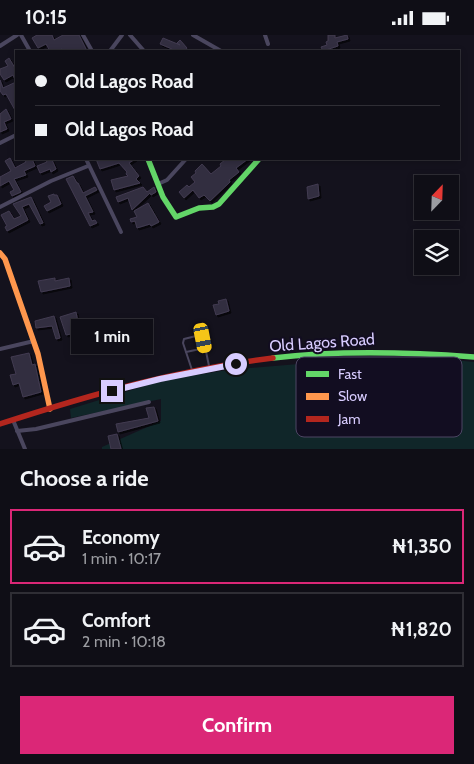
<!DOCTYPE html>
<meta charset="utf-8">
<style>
:root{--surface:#0f0e16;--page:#18171f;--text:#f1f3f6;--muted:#9b9ca1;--line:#2f2e35;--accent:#db2777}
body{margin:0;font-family:Cabin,sans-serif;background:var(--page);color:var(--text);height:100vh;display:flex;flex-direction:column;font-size:19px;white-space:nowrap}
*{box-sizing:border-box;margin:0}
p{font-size:16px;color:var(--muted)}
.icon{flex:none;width:28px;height:28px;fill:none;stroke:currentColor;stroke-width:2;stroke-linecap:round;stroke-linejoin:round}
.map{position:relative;height:414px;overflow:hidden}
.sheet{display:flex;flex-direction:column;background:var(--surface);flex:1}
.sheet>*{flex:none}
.hud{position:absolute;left:15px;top:15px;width:445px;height:110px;border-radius:0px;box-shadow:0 2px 8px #0003,0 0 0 1px var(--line);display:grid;align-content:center;height:110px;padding:0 20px;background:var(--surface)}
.needle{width:32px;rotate:23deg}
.buttons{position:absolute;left:414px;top:140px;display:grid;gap:10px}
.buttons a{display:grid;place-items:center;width:45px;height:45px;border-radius:0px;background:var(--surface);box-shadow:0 2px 8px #0003,0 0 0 1px var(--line);font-size:25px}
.end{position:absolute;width:22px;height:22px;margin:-11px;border:6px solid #d8ccff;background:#111;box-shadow:0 0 0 2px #111}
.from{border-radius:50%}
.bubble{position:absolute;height:35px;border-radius:0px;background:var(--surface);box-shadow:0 2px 8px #0003,0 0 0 1px var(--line);font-size:16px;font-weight:700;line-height:35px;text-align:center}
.car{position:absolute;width:15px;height:30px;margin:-15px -8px;border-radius:6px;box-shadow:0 0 4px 1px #0007;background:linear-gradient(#f5c518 24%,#345 0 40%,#f5c518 0 76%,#345 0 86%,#f5c518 0)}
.hud b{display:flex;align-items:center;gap:18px;height:48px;font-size:19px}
.hud b+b{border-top:1px solid var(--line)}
.hud i{width:12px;height:12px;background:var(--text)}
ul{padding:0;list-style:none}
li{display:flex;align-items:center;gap:15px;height:75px;margin:0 10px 8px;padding:0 10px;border:2px solid var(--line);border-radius:0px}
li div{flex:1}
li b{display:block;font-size:19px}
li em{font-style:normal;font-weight:700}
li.current{border-color:var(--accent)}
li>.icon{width:45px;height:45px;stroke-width:1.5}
h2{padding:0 20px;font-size:22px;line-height:60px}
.button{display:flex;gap:10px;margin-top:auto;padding:10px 20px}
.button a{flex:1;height:58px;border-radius:0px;background:var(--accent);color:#fff;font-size:20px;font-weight:700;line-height:58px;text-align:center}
.status{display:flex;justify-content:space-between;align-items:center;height:35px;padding:0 25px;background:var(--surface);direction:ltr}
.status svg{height:14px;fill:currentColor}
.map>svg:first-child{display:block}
</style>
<div class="status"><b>10:15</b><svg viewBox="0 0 49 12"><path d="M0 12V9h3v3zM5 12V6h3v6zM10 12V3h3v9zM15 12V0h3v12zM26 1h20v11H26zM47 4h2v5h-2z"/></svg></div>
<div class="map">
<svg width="474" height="414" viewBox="0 0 474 414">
<defs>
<filter id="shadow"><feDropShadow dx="2" dy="2" stdDeviation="0" flood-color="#0009"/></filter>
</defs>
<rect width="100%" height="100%" fill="#14121d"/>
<!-- green -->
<polygon fill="#102629" points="370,323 454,325 474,327 474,414 102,414 102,412 161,386 161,364 71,383 70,374 161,346 227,335"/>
<!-- building -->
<g fill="#322e3f" stroke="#423b51" filter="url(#shadow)">
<polygon points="37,0 52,0 54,5 63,0 79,0 86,14 82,16 64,16 62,14 57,16 50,16 46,9 38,13 32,3"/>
<polygon points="328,0 335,0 335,3 347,0 348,4 337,7 338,11 323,16 321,12 327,10 326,7 328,6"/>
<polygon points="163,3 180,10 177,8 180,5 187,13 185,16 171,16 172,14 160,9"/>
<polygon points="9,23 15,33 16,33 16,77 6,59 3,60 0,56 0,45 3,53 16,47 13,40 4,45 0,39 0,34 8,31 5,26"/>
<polygon points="6,74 11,84 4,87 7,94 0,97 0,79"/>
<polygon points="10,123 15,133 26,127 24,124 32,124 35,131 24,136 26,140 14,144 21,157 12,161 10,157 14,155 9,146 0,151 0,142 11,136 5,126"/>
<polygon points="45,124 52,125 56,134 51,137 50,134 40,138 37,131 47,127"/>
<polygon points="96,124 135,124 129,128 139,141 136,144 140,148 114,155 111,145 128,141 126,139 127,137 119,128 100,134"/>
<polygon points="226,124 248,124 236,133 239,137 229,145 230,147 210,166 204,160 199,163 193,155 184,163 179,157 187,150 189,152 195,147 191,142 196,138 195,136 202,129 211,139 221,131 220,129"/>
<polygon points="73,141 77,148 78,148 83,158 95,152 97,155 85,161 93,177 88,178 92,186 95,185 97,188 90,191 66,144"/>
<polygon points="318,149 319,161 308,164 307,152"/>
<polygon points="143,152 147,157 154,152 156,157 151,160 150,158 132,175 128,163 118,167 116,162"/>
<polygon points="54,159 54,160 57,160 61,169 47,176 44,171 51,167 48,161"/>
<polygon points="31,162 43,188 40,189 29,169 22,172 28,185 7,196 5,192 7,191 1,180 9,176 14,184 21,181 13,169"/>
<polygon points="148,168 159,187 151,191 150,189 137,193 135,186 131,187 130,184 137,182 134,176"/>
<polygon points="55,243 55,246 69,243 70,251 41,257 38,246"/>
<polygon points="226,264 229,276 216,280 213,270 219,269 218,266"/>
<polygon points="76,277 80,297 66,300 60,282"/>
<polygon points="54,281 60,303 56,304 52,291 36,293 35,286"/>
<polygon points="29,318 32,330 35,329 41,357 23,362 19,348 13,350 10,340 16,339 11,322"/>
<polygon points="154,372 158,386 118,397 116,389 149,383 146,373"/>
<polygon points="117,399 121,414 111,414 108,401"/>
</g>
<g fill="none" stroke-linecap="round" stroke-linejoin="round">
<!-- lane -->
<g stroke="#4a465e" stroke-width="2">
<polyline points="186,317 205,313"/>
<polyline points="192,335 183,308 184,304 200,300 203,302 209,331"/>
</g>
<!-- street -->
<g stroke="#4a465e" stroke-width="4">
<polyline points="21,0 30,16"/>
<polyline points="83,0 92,16"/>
<polyline points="130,0 144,16"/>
<polyline points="193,0 221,16"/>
<polyline points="265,0 268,9"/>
<polyline points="0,11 17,0"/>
<polyline points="110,16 122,0"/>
<polyline points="0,108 16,100"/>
<polyline points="86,124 121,197"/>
<polyline points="158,149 167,145 186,124"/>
<polyline points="0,172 51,146 88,131"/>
<polyline points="0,314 34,306"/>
<polyline points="13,385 25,414"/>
<polyline points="17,396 36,394 149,367"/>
</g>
<!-- fast -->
<g stroke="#63d668" stroke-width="5.5">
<polyline points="148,124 163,162 176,182 199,173 213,172 219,169 259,124"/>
<path d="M273 323C340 315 407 317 474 322"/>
</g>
<!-- slow -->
<polyline stroke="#ff974d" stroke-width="5.5" points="0,218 5,224 38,319 50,374"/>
<!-- jam -->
<path stroke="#b3261e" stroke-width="5.5" d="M0 389C89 360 180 334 273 323"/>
</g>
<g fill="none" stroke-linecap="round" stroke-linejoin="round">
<!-- route -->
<polyline stroke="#d8ccff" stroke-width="6" points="112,356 160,344 236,329"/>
</g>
<g text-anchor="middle" stroke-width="4" stroke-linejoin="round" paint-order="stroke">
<!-- street labels -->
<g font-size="16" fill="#d8ccff" stroke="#120d21">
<text transform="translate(322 307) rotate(-4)" y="6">Old Lagos Road</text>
</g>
</g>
<!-- legend -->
<rect x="296" y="322" width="166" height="80" rx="8" fill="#120d21" stroke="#4d4664" stroke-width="1"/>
<rect x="306" y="336" width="23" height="6" fill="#63d668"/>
<rect x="306" y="358" width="23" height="7" fill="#ff974d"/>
<rect x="306" y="381" width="23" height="6" fill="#b3261e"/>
<g font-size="14" fill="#d8ccff">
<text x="338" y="344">Fast</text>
<text x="338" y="366">Slow</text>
<text x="338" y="389">Jam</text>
</g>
</svg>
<div class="buttons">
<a><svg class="needle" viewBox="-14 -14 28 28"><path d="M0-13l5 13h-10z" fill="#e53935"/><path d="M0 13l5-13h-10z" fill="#9b9ca1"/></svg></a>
<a><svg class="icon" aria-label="layers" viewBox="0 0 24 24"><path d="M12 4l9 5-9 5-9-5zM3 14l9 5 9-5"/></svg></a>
</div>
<i class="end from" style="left:236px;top:329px"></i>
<i class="end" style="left:112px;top:356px"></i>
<div class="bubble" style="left:71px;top:284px;width:82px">1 min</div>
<i class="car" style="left:203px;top:303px;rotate:169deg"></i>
<div class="hud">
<b><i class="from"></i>Old Lagos Road</b>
<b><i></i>Old Lagos Road</b>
</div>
</div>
<section class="sheet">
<h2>Choose a ride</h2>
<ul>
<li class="current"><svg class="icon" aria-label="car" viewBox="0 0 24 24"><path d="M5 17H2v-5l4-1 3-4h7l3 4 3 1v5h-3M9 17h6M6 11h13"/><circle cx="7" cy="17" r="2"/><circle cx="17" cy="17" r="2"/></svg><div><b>Economy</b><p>1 min · 10:17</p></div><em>₦1,350</em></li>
<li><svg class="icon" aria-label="car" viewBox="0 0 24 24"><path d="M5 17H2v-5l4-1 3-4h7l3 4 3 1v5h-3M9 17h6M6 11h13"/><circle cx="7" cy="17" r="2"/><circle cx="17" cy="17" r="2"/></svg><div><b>Comfort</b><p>2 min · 10:18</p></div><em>₦1,820</em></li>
</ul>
<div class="button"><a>Confirm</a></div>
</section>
